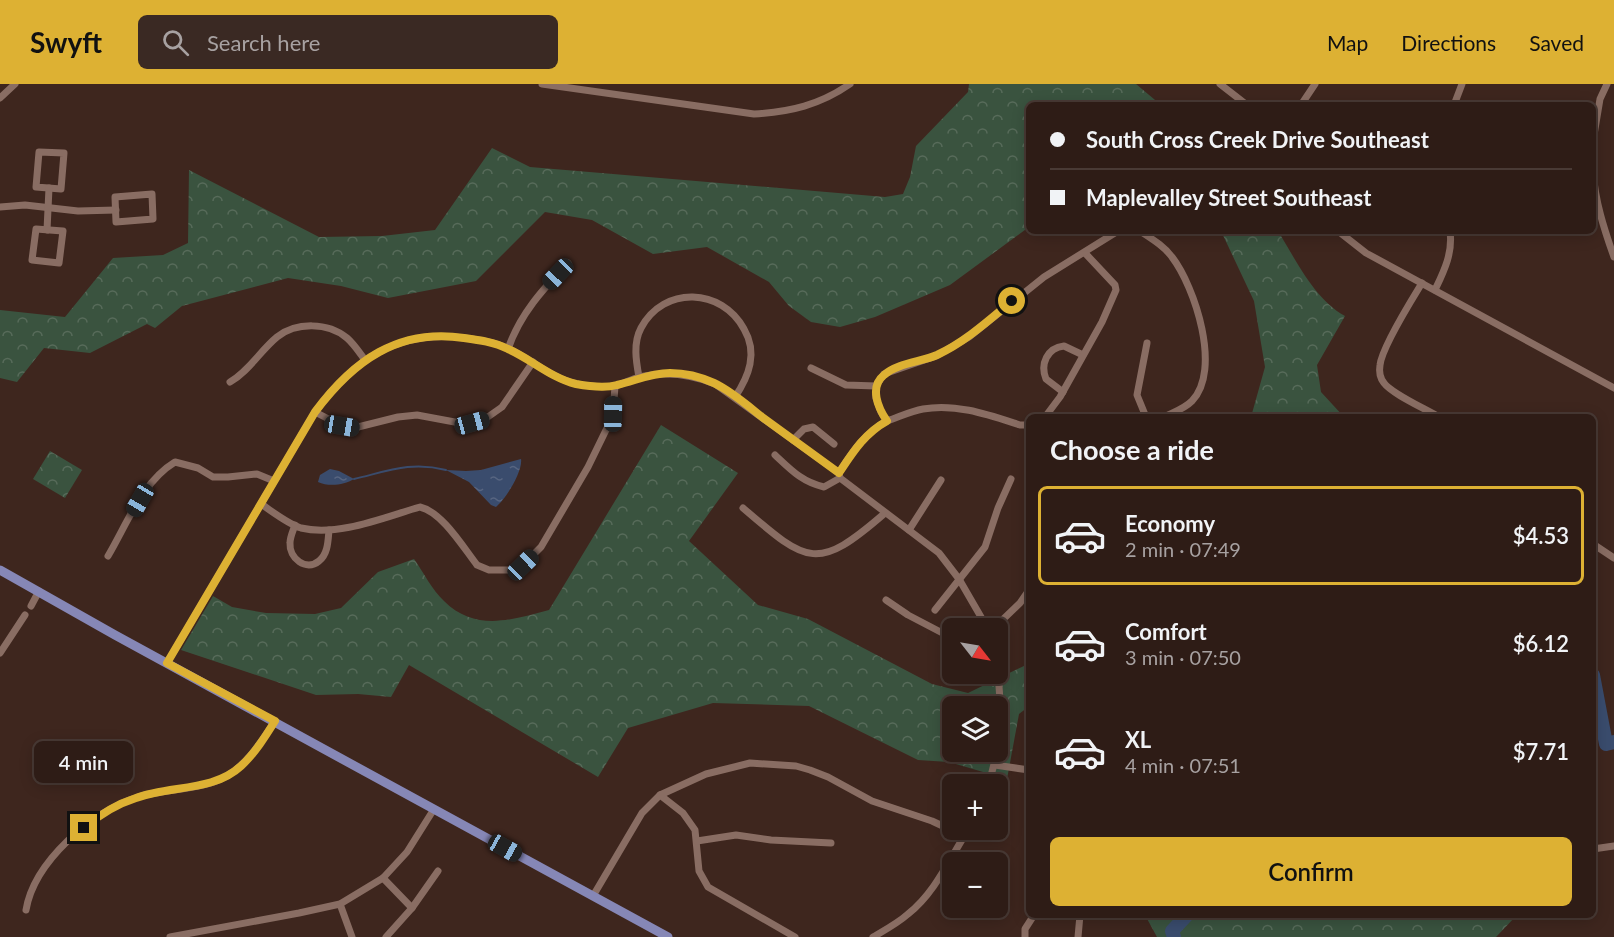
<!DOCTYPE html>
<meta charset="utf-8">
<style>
:root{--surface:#2e1c16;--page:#3a2923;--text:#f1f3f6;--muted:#a7a1a1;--line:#493a35;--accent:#ddb133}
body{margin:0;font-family:Lato,sans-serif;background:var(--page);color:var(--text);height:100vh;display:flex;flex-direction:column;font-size:22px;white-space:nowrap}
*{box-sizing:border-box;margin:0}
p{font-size:20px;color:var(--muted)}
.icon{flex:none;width:33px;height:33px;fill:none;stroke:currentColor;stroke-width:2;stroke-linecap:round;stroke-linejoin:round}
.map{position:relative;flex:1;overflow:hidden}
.details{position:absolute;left:1026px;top:330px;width:570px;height:504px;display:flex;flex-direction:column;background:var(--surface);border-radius:9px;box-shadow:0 3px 15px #0003,0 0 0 2px var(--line)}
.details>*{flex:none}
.guide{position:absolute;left:1026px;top:18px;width:570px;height:132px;border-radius:9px;box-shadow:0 3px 15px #0003,0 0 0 2px var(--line);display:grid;align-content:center;height:132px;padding:0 24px;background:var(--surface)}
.needle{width:39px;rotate:121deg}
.controls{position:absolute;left:942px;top:534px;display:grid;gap:12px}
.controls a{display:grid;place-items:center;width:66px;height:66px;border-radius:9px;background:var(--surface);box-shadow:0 3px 15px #0003,0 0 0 2px var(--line);font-size:30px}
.end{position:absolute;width:27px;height:27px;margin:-14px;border:8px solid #ddb133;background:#111;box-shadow:0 0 0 3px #111}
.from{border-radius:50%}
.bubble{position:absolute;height:42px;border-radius:9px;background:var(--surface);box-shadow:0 3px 15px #0003,0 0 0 2px var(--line);font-size:20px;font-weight:600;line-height:42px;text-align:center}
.car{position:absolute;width:18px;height:36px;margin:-18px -9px;border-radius:8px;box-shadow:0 0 4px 2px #0007;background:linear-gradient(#222 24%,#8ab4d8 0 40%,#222 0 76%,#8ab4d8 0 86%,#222 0)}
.guide b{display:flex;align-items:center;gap:21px;height:57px;font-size:22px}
.guide b+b{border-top:2px solid var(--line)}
.guide i{width:15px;height:15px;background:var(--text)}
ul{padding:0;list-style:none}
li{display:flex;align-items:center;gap:18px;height:99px;margin:0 12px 9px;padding:0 12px;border:3px solid transparent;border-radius:9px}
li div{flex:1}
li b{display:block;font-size:22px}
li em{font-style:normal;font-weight:600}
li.selected{border-color:var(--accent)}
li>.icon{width:54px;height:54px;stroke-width:1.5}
h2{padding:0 24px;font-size:27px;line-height:72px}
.cta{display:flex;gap:12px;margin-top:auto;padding:12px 24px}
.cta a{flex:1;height:69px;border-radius:9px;background:var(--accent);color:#111;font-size:24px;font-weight:600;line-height:69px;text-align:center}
header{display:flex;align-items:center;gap:36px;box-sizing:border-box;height:84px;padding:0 30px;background:var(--accent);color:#111}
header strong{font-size:28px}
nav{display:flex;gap:33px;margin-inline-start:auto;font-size:21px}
.search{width:420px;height:54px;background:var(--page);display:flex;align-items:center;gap:15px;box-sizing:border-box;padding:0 21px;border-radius:9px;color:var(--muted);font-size:22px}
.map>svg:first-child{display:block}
</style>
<header>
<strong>Swyft</strong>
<div class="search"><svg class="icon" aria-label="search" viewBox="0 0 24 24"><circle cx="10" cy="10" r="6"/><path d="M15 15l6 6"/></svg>Search here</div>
<nav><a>Map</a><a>Directions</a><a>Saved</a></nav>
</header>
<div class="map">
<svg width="1614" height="853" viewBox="0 0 1614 853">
<defs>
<pattern id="forest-crowns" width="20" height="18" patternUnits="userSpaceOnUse" patternTransform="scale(1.5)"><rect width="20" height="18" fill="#3a533f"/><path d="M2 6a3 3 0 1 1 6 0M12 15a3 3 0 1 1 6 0" fill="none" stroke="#576b5a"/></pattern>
<pattern id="water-ripples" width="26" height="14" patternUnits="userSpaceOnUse" patternTransform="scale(1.5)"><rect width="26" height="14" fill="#3a4c6d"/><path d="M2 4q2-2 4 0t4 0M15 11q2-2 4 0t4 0" fill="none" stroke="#576581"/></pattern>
</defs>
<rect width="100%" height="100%" fill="#3e261e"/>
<!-- forest -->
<g fill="url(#forest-crowns)" fill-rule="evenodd">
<polygon points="969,0 1136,0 1161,21 1029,21 1029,143 950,201 875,233 840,243 811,238 789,222 769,198 707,163 653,170 592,136 545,128 476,197 388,214 341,202 288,194 182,222 155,244 147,240 90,269 44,264 17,298 0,294 0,226 65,233 113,174 163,171 188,159 189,86 319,153 382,152 435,146 492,64 530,83 885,113 903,110 910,93 916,62 968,8"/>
<path d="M1221 147H1278C1296 176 1314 215 1345 232L1317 281 1321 308 1344 333H1251L1265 283 1254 217Z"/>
<path d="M661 341 738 389 689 457 758 521 808 535 932 600 968 609 1026 581 1029 577V622L1019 630 1007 695 949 678 918 676 809 622 713 619 628 644 598 693 409 581 391 613 358 610 316 611 181 566 213 512 232 523 266 529 315 530 341 524 378 488 414 475C424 489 432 506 444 517 475 548 512 536 549 526ZM952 622H998V668H952Z"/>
<polygon points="50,367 82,386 65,414 33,395"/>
<polygon points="1145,831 1517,831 1496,853 1157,853"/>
</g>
<!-- water -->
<g fill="url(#water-ripples)">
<path d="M521 375C523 387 506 415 496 423L491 421 469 398 446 386 466 387 481 386Z"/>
<path d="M330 385 339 387 354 395C344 401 329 403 318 398L320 391Z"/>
</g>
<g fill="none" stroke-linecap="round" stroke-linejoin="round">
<!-- stream -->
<path stroke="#3a4c6d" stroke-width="2" d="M354 395C388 387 411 377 446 386"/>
<!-- river -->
<g stroke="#3a4c6d" stroke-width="14">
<polyline points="1593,591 1606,660 1614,658"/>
<polyline points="1174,853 1172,847 1187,831"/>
</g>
<!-- minor -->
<g stroke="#896d63" stroke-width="7">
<path d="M542 0 754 30C790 28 820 21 850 0"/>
<polyline points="1220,0 1247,21"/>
<polyline points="0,14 15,0"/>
<polyline points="1301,21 1315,0"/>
<polyline points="1454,21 1462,0"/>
<polyline points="1593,57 1600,15 1607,0"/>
<polygon points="39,68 64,69 61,105 36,103"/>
<path d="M1593 87C1595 117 1604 145 1614 173"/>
<polygon points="152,110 153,135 116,138 115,113"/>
<polyline points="0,123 25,121 78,127 116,126"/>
<polygon points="36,145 63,147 59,179 32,176"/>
<polyline points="47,146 49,104"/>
<path d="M1140 147C1152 155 1164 162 1172 173 1195 203 1222 286 1192 317 1184 325 1174 328 1164 333"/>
<polyline points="1338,147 1366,169 1614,304"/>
<path d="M1422 199C1411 217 1382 263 1380 281 1379 287 1380 294 1384 299 1392 310 1426 325 1439 333"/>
<path d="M1435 206C1444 187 1453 169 1450 147"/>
<path d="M508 265C520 230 543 205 568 179"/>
<polyline points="811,284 846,301 876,302"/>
<path d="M639 293C636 277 633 259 641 244 664 201 722 204 744 245 758 269 749 292 735 313"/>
<path d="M230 298C249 287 260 267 277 253 296 238 328 238 347 254 354 260 359 268 365 276"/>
<path d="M1063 308 1046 295C1040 280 1047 264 1064 262L1083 271"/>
<polyline points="315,328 342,342 354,344 398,333 417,331 460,339 472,339 485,335 502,323 533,278"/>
<polyline points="1045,333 1060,313 1102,238 1116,206 1115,201 1085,169"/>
<polyline points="1146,333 1137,311 1147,259"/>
<path d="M887 337C899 333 911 327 923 325 956 319 989 331 1020 341H1029"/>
<polyline points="793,356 804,345 813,343 834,360"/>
<path d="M775 371C791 386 802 398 824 403L840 394"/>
<path d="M839 389C852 368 865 349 887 337L881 328 876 314V302L884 290 936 272 969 253 1044 193 1118 147"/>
<path d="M261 420C273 428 288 440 301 444 338 453 385 433 420 423 442 428 463 463 477 481L489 486H509L523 481 541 463 588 383 607 344 613 330 615 302"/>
<path d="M743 424C808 480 817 488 885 429"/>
<path d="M295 441C293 447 290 453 290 459 289 474 306 488 319 477 328 470 328 457 329 446"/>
<polyline points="909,446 941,396"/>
<polyline points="1593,460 1614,474"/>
<path d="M108 472C127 440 142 398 175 378L198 384 213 393H228L257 390 274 397"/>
<polyline points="886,516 908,531 952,554"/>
<polyline points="31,522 39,507"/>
<polyline points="935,526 985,463 998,424 1011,395"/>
<polyline points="994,544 1020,519 1029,506"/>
<polyline points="0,569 25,531"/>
<path d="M167 579 315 328C354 276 397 245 465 254 480 256 495 258 509 265 531 275 552 295 577 300 588 302 607 304 618 301 625 299 632 295 639 293 666 287 690 290 715 300L839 389 840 394 939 469 959 495 981 533 985 544"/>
<polyline points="998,589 1000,616 998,664"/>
<polyline points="995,681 1029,686"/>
<polyline points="989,700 997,668"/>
<polyline points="660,711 683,729 695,746 699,787 708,803 795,853"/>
<polyline points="697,757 736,751 771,756 831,759"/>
<polyline points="1593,765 1614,762"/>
<polyline points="383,794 412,824"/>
<polyline points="593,812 642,729 660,711 706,690 750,679 796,682 810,686 828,693 872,717 932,737 964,752"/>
<polyline points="340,820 352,853"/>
<path d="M26 826C34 778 92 727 138 713 166 704 201 707 227 692 248 679 261 658 275 637"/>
<polyline points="170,853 299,829 340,820 383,794 407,768 434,725"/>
<polyline points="386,853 412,824 438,787"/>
<path d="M873 853C885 846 898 839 908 830 935 809 950 774 968 746"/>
<polyline points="1025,853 1025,845 1034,831"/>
<polyline points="1078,853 1080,831"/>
</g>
<!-- major -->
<polyline stroke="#8687b6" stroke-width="9" points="0,486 115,551 668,853"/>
</g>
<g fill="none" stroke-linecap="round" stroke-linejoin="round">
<!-- route -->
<path stroke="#ddb133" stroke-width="8" d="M84 744C99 731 117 720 136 714 170 701 213 708 241 682 255 669 265 653 275 637L167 579 315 328C353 277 398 244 464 254 479 256 494 258 508 265 531 275 551 294 576 300 587 302 606 304 617 301 635 297 650 289 670 289 684 289 701 293 714 299 731 307 747 321 762 333 788 352 813 370 839 389 853 368 865 349 887 337 878 324 869 303 884 291 897 279 921 278 937 271 965 258 988 237 1012 217"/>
</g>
</svg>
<div class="controls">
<a><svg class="needle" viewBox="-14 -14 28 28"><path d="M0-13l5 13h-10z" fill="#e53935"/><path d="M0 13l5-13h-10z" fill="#a7a1a1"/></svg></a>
<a><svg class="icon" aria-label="layers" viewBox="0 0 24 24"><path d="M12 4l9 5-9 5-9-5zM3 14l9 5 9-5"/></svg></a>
<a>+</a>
<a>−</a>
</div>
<i class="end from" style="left:1012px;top:217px"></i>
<i class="end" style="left:84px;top:744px"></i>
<div class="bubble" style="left:34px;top:657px;width:99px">4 min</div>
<i class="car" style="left:558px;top:190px;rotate:224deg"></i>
<i class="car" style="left:613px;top:330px;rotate:1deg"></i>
<i class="car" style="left:472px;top:339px;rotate:75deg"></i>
<i class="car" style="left:342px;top:342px;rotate:100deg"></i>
<i class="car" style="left:140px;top:416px;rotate:210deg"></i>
<i class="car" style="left:523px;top:481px;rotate:46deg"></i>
<i class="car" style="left:505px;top:764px;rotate:119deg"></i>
<div class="guide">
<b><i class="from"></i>South Cross Creek Drive Southeast</b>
<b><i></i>Maplevalley Street Southeast</b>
</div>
<section class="details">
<h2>Choose a ride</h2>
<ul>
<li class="selected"><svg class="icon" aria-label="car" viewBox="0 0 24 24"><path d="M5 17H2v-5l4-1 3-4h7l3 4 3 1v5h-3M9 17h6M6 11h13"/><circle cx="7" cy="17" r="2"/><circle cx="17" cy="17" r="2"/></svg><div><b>Economy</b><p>2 min · 07:49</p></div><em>$4.53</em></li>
<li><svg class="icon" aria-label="car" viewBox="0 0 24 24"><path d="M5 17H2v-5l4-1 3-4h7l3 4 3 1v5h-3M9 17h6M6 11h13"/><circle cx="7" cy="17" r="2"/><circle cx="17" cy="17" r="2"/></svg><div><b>Comfort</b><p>3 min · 07:50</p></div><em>$6.12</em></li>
<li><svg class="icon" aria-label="car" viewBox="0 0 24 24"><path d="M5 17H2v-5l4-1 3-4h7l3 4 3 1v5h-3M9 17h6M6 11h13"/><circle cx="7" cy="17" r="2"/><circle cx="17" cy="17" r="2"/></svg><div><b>XL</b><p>4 min · 07:51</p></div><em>$7.71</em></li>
</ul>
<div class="cta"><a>Confirm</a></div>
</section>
</div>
